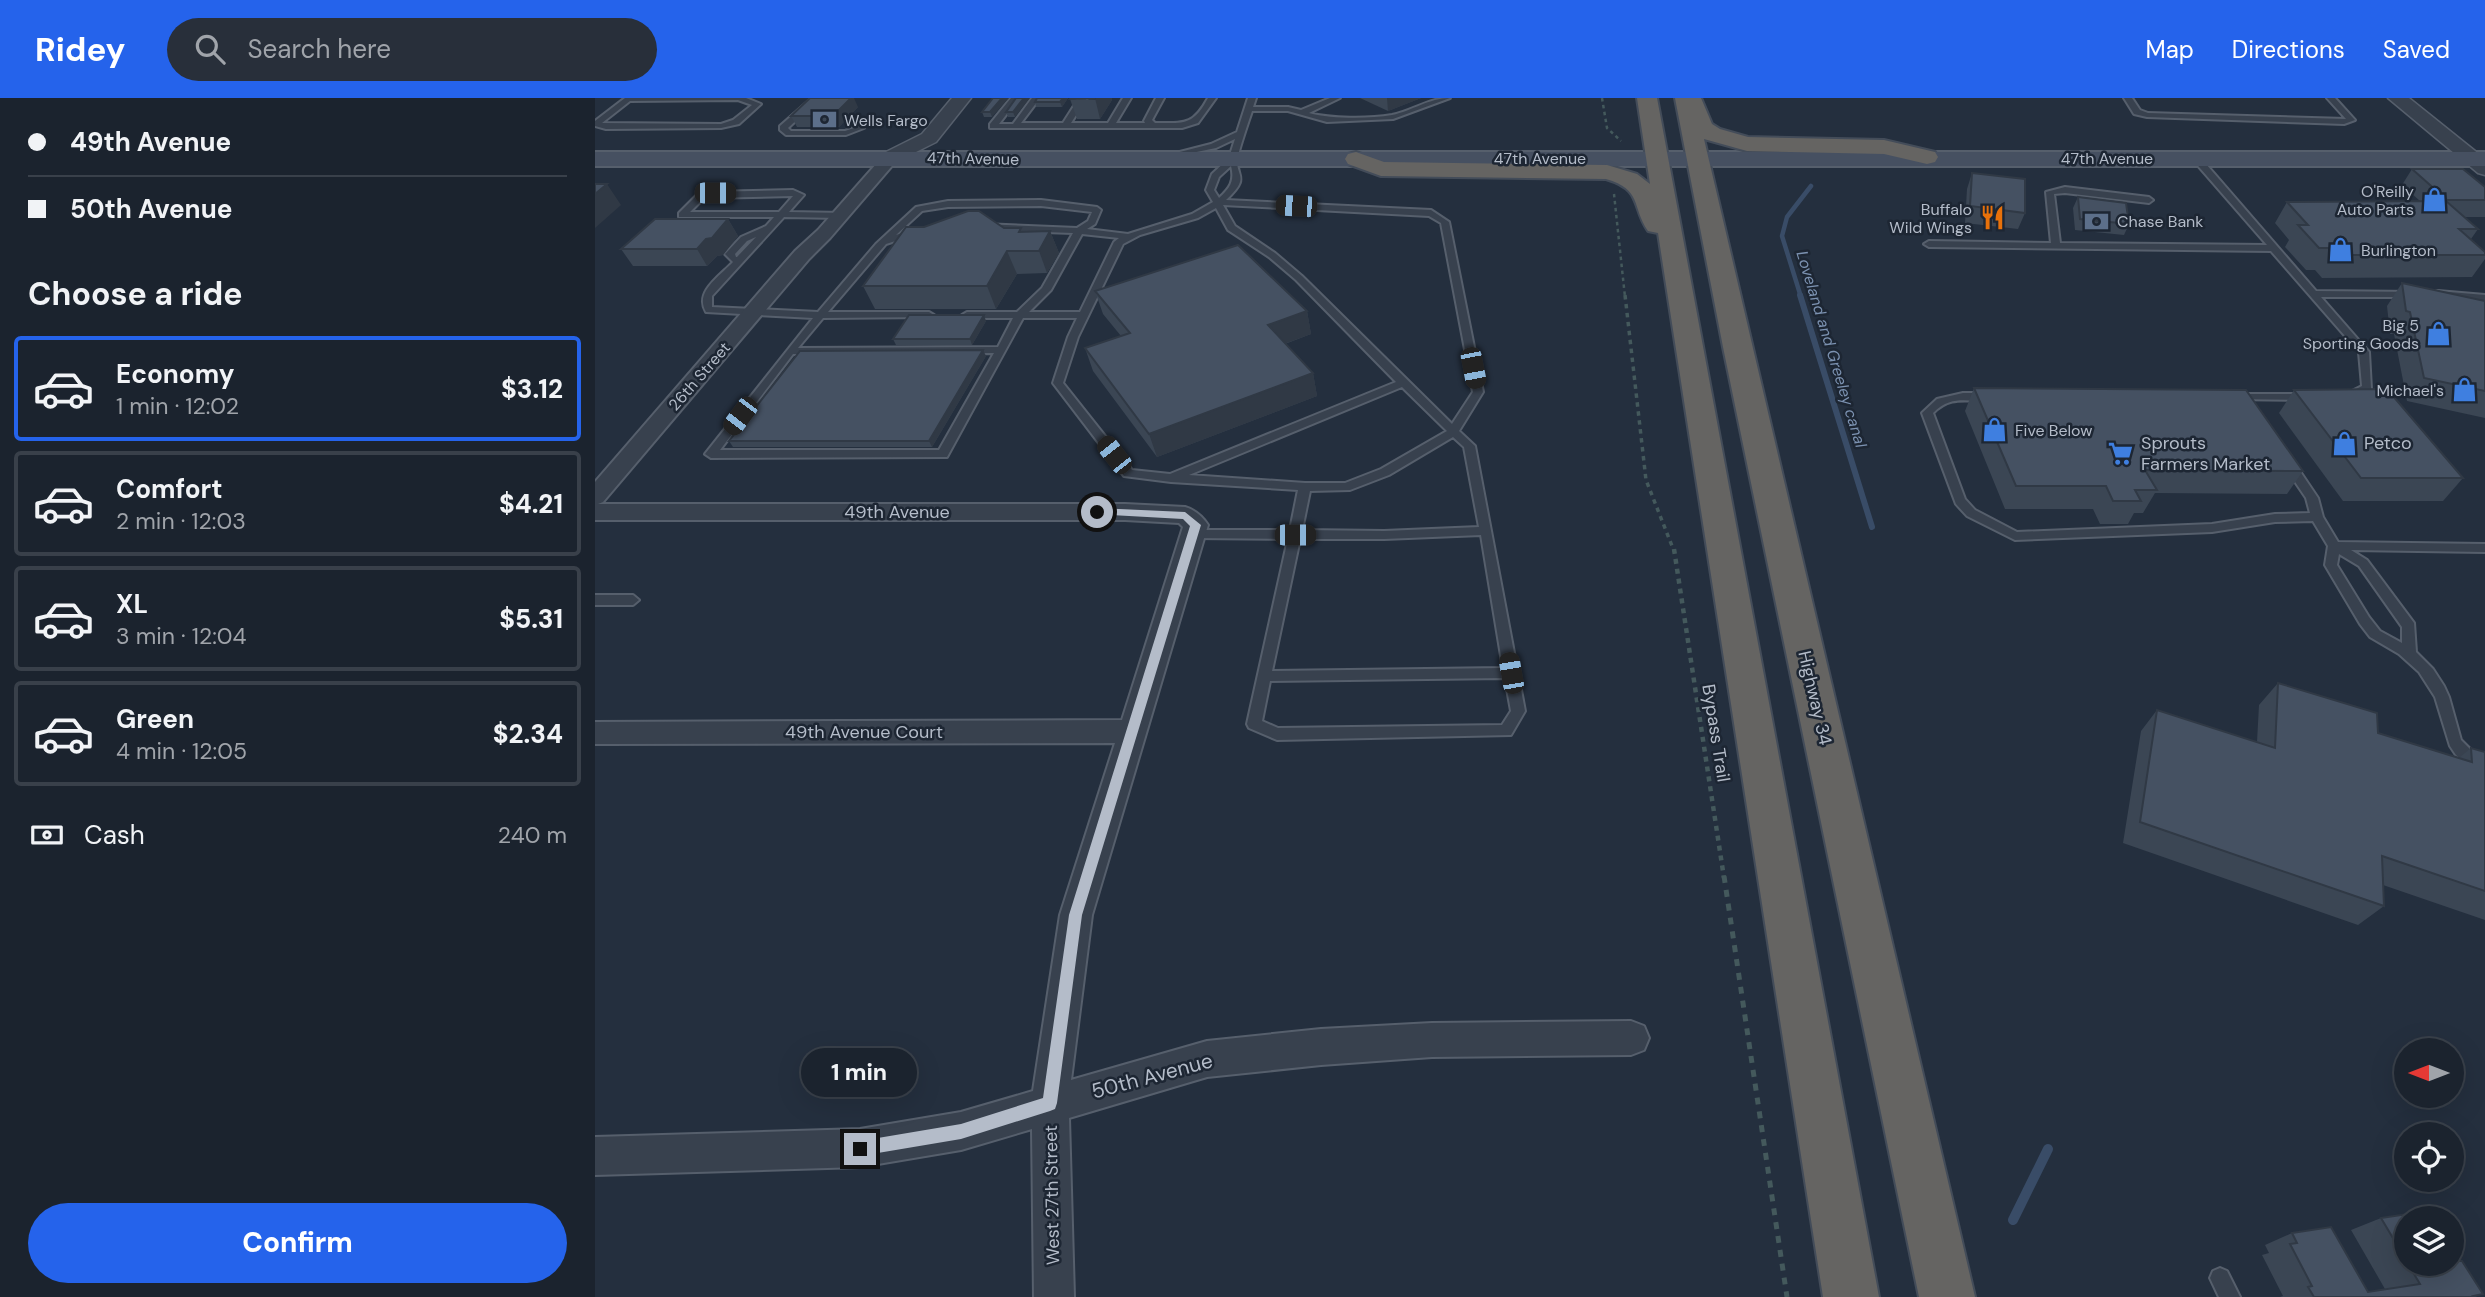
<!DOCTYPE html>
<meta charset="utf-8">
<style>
:root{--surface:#1b232e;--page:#282f3a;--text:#f1f3f6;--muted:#a0a4aa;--line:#39404a;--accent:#2563eb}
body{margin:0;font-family:"DM Sans",sans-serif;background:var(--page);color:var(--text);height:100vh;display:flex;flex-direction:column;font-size:26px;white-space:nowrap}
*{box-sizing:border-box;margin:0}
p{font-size:23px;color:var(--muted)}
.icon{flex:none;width:38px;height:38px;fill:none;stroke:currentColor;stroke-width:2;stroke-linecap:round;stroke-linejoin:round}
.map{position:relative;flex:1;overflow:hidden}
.sheet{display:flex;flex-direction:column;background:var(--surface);width:595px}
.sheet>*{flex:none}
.banner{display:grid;align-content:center;height:154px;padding:0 28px;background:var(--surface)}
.needle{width:46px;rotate:270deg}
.controls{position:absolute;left:1799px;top:940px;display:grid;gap:14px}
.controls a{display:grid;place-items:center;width:70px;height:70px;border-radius:50%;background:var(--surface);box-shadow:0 7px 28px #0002,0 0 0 2px var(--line);font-size:35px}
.end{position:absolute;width:32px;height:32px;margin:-16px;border:9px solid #b4bcc9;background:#111;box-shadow:0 0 0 4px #111}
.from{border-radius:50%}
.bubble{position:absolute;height:49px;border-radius:24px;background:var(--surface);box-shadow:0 7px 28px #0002,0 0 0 2px var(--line);font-size:23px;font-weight:800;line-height:49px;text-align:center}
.car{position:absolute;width:21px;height:42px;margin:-21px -10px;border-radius:9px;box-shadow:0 0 5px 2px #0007;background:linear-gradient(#222 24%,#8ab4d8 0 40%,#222 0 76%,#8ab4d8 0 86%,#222 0)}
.banner b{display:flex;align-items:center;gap:24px;height:66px;font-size:26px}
.banner b+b{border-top:2px solid var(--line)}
.banner i{width:18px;height:18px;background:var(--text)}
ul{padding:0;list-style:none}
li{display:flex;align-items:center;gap:21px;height:105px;margin:0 14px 10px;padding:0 14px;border:4px solid var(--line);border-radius:7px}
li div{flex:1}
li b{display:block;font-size:26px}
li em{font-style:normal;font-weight:800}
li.active{border-color:var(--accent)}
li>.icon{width:63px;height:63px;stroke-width:1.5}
h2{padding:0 28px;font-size:32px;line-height:84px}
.pay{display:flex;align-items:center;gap:18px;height:77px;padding:0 28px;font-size:26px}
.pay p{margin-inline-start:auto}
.button{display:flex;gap:14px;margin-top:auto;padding:14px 28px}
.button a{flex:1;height:80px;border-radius:42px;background:var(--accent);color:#fff;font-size:28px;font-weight:800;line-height:80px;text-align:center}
header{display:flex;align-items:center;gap:42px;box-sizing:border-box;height:98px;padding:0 35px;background:var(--accent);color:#fff}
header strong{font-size:33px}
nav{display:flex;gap:38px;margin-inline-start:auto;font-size:24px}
.search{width:490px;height:63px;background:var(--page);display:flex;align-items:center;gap:18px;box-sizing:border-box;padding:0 24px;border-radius:38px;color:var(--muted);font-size:26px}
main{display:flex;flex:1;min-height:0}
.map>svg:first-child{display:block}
</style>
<header>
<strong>Ridey</strong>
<div class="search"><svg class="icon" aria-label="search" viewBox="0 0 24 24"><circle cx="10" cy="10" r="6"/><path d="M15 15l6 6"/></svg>Search here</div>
<nav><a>Map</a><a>Directions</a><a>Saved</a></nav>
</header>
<main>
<section class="sheet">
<div class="banner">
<b><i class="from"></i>49th Avenue</b>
<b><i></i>50th Avenue</b>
</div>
<h2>Choose a ride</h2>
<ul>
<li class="active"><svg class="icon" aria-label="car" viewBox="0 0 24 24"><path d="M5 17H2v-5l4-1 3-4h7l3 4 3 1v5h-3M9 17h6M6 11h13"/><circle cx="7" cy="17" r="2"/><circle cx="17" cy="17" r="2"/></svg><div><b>Economy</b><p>1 min · 12:02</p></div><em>$3.12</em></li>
<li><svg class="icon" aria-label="car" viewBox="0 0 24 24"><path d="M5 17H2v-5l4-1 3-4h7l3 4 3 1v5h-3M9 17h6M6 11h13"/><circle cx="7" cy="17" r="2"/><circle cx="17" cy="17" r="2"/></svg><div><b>Comfort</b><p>2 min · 12:03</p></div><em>$4.21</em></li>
<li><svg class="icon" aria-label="car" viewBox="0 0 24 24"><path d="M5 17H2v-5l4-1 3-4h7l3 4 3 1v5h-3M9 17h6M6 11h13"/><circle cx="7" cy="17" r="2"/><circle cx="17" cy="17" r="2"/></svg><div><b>XL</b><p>3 min · 12:04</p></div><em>$5.31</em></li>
<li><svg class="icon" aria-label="car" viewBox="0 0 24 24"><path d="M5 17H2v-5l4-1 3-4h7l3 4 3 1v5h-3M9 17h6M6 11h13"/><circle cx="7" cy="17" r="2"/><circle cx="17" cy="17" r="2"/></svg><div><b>Green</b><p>4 min · 12:05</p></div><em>$2.34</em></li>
</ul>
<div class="pay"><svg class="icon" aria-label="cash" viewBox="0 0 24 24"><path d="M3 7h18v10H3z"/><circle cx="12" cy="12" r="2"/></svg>Cash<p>240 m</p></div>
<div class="button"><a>Confirm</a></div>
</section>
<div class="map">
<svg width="1890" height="1199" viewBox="0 0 1890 1199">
<rect width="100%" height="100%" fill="#242f3e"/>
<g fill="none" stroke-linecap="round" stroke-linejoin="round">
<!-- stream-far2 -->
<polyline stroke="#394c67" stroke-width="4.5" points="1206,199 1187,138 1192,119 1216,88"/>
<!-- stream-far1 -->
<polyline stroke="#394c67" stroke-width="6" points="1205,197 1277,429"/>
<!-- stream -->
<polyline stroke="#394c67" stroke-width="10" points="1418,1122 1453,1051"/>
<defs>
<g id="service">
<path d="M30 0H151L166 6 144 26 126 30 11 31 0 28V23ZM143 2 157 7 138 22 126 26 7 25 35 3Z"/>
<polygon points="217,0 225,0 193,30 196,33 250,33 265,28 269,30 251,37 191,37 185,32 185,28"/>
<path d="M416 0H424L404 26H418L437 0H445L426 25H468L484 0H492L476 25H513L528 0H536L521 25H550L549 23 561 0H569L557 22 560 25C589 25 598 28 613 0H621L603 25 587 30H395V26Z"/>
<path d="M653 0H661L658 9H693L706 12 735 0H745L714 15C737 21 773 21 797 17 817 13 834 0 855 0L798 21 732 24 693 13H657C652 28 647 42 643 57 638 79 658 77 631 102L836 112 854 124 888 294 864 333 880 348 930 613 916 637 682 642 654 630 652 626 693 441 598 440 592 436 598 432H695L703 392 576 384 529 378 458 285 473 239 482 220H428L352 359 116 360 110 356 218 220 111 214C99 194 125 178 138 164L130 156 132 154 146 139 171 128 179 119H84V115L102 97 112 94 198 92 209 97 194 114 249 115 250 117 246 120 189 119 117 198V209L223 214 281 146 321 109 353 103 446 102 502 109 506 112 500 126 492 131 533 136 597 116 618 104 611 92 617 76 634 60 640 41 621 50 577 59 573 57 616 46 642 34ZM636 68C640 83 635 90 624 100L619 92 624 79ZM198 98 184 114H95L108 101 112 100ZM628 107 834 118 846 125 878 294 857 326 707 178 680 155 640 128ZM446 108 497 114 493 123 482 130 387 126 383 129 387 132 478 135 447 190 422 214H372L367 217 372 220H418L403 249 203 250 228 220 337 219 339 217 334 214H233L291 146 325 135 326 133 322 130 301 137 327 113 353 109ZM621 110 633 132 674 159 701 182 801 284 575 376 537 372 468 285 483 239 528 146 545 137 603 120ZM487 136 524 140 519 144 485 214H434L456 192ZM161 139 142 159H141L140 156 152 143ZM399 255 344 352H125L198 256ZM807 289 852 333 786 371 750 385H710L594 377ZM858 339 869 349 884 429 789 433 707 432 715 393 755 392 794 377ZM886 437 908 570 677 573 705 441H789ZM910 580 916 613 907 627 683 630 667 623 675 583Z"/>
<polygon points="1529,0 1537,0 1545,12 1553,15 1751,21 1732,0 1740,0 1760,22 1749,26 1552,19 1539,16"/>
<polygon points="1598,58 1604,58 1721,193 1822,194 1822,198 1819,199 1726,199 1774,254 1776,291 1757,301 1749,301 1749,297 1767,288 1764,254 1676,153 1334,149 1329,146 1334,143 1456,145 1451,94 1470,89 1554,99 1558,102 1554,105 1470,95 1459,96 1465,145 1672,147 1598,62"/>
<polygon points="1843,193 1890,197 1890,203 1840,198 1840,194"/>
<path d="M1368 295H1393L1398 298C1380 310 1361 292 1338 315L1370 401 1380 412 1422 434 1617 426 1680 416 1715 415 1711 400 1686 363 1692 359 1696 360 1723 400 1728 419 1743 444 1890 446V454L1756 452 1772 462 1819 525 1821 554 1838 571 1849 588 1854 599 1866 642 1881 657 1890 661V673L1871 665 1861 657 1855 648 1840 599 1824 574 1804 556 1775 539 1765 526 1730 467 1733 448 1718 423 1680 424 1617 434 1420 442 1372 418 1361 406 1327 315 1342 301ZM1744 456 1764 468 1807 529V545L1785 533 1774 519 1742 467Z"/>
<polygon points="1638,296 1712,296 1717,299 1712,302 1634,301 1634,297"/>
<polygon points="0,497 38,497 44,502 38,507 0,507"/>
<polygon points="1625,1170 1632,1173 1645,1199 1624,1199 1615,1180 1618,1173"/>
</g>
<path id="minor" d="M296 54 302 56 304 59 302 62 235 140 214 161 8 404 3 406H530L590 409C600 412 607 418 613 427L497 817 476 982 612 943 726 931 837 925 1036 923 1049 928 1054 940 1049 952 1036 957 837 959 726 967 612 979 474 1020 479 1199H439L437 1031 366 1052 265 1069 0 1077V1039L265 1031 366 1014 438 993 465 817 520 645 0 646V624L527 622 588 429 584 425 530 422H0V384L200 153 223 132 290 56Z"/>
<g id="tertiary">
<polygon points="357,0 376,0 341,44 303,63 289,63 286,59 289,55 327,36"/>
<polygon points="1793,0 1814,0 1890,61 1890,77 1883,75"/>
</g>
<rect id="secondary" x="0" y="54" width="1890" height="14"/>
<g id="trunk">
<path d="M1042 0H1062L1284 1199H1228L1063 135 1053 133C1036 108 1048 92 1011 81L786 78 753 66 750 61 753 56 761 54 789 64 1012 67 1042 76 1055 86Z"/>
<polygon points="1080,0 1106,0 1117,26 1125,31 1153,39 1289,42 1340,54 1343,59 1340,64 1332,66 1289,56 1152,53 1109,41 1380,1199 1324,1199 1128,249"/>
</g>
</defs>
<!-- service casing -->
<use href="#service" stroke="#565f6c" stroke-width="4"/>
<!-- minor casing -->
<use href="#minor" stroke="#565f6c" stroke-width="4"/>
<!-- tertiary casing -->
<use href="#tertiary" stroke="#565f6c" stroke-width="3"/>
<!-- secondary casing -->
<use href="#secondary" stroke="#565f6c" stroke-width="4"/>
<!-- trunk casing -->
<use href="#trunk" stroke="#434c59" stroke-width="4"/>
<!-- path-far3 -->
<g stroke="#44595c" stroke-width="2.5" stroke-dasharray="3.5 3.5" stroke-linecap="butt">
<polyline points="1007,0 1012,30 1026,43"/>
<polyline points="1019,96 1030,199"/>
</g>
<!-- path-far2 -->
<polyline stroke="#44595c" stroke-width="3.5" stroke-dasharray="4.5 4.5" stroke-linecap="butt" points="1030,197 1051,382 1079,453"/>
<!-- path-far1 -->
<polyline stroke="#44595c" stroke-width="4.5" stroke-dasharray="5 5" stroke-linecap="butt" points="1079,451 1129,780"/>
<!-- path -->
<polyline stroke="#44595c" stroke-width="5" stroke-dasharray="7 7" stroke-linecap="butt" points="1129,778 1192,1199"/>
<!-- service -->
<use href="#service" fill="#38414e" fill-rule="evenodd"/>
<!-- minor -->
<use href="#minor" fill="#38414e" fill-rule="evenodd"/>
<!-- tertiary -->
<use href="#tertiary" fill="#38414e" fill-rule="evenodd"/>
<!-- secondary -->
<use href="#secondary" fill="#465061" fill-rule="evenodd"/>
<!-- trunk -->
<use href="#trunk" fill="#656462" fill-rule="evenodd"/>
</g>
<!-- wall -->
<g fill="#3b4654">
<polygon points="398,0 397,19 389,19 387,14"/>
<polygon points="421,0 420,19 413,19 411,14"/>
<polygon points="442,0 473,0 467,9 441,9 440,4"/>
<polygon points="765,0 826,0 793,13"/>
<polygon points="475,1 517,2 505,21 482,21"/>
<polygon points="263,9 244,29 202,29 196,18"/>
<polygon points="1817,71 1890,89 1890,119 1869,119 1883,131 1876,141 1890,154 1890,161 1877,179 1727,180 1720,172 1711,172 1690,149 1694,142 1680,125 1692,104 1825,103 1807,87"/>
<polygon points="1377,75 1430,115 1423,131 1370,125 1372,91"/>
<polygon points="1483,99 1534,126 1529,137 1480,132 1478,110"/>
<polygon points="133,121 143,138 128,157 122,158 112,168 38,168 26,151"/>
<polygon points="329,129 409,130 428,134 455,133 464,155 452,175 422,176 401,211 280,211 268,188"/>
<polygon points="1807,185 1890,203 1890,320 1812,303 1799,236 1795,236 1792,208"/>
<polygon points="500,193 712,213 716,236 690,246 718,275 722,298 562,359 498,273 490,250 526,238 508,216"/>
<polygon points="391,223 377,247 301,247 298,241"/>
<polygon points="391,258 337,349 138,349 134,343"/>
<polygon points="1379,290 1708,373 1692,396 1560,395 1548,415 1539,415 1533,426 1505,426 1498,411 1410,411 1370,313"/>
<polygon points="1699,292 1868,380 1848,403 1748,403 1684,315"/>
<polygon points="1683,585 1783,635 1864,660 1876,650 1890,654 1890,822 1788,787 1789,808 1763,827 1528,745 1546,633 1562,612 1662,644 1664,607"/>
<polygon points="1786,1120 1811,1120 1811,1166 1857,1166 1862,1163 1888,1196 1879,1199 1685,1199 1688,1198 1667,1157 1674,1155 1670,1147 1697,1135 1773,1194 1790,1191 1756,1132"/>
</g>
<!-- shaded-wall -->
<g fill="#303945">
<polygon points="256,0 259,0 263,9 244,29 238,18"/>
<polygon points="407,0 414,0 397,19 395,14"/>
<polygon points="429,0 435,0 420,19 418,14"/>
<polygon points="468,0 473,0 467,9 465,4"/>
<polygon points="500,0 517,0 517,2 505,21"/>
<polygon points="792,0 826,0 793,13"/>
<polygon points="12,86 26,107 0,130 0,95"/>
<polygon points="133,121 143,138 128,157 122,158 112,168 102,151"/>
<polygon points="455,133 464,155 452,175 444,153"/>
<polygon points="412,153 422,176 401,211 392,188"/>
<polygon points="712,213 716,236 678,250 673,227"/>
<polygon points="389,217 391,223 377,247 375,241"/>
<polygon points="388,252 391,258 337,349 334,343"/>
<polygon points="718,275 722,298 562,359 554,336"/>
</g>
<!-- building -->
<g fill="#455162" stroke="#303945" stroke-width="2">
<polygon points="215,0 256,0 238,18 196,18"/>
<polygon points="398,0 407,0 395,14 387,14"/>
<polygon points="421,0 429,0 418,14 411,14"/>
<polygon points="442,0 468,0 465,4 440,4"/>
<polygon points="476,0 500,0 475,1"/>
<polygon points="1817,71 1868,71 1890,89 1890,102 1852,102"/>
<polygon points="1377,75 1430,81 1430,115 1375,108"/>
<polygon points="0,86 12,86 0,96"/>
<polygon points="1483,99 1531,105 1534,126 1485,121"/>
<polygon points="1851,103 1883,131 1864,131 1890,154 1890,157 1741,157 1734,150 1724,150 1703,127 1713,127 1692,104"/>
<polygon points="373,113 384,113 409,130 426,130 424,134 455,133 444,153 412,153 392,188 268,188 311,129 329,129"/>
<polygon points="60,121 133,121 117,140 111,141 102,151 26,151"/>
<polygon points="643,147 712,213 673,227 718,275 554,336 490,250 535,235 500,193"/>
<polygon points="1807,185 1890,203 1890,293 1829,280 1815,214 1811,213"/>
<polygon points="314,217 389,217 375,241 298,241"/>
<polygon points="388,252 334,343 134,343 205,253"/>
<polygon points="1379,290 1651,292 1708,373 1550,372 1562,392 1540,392 1546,403 1518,403 1511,388 1421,388"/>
<polygon points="1792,291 1868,380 1766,380 1699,292"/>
<polygon points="1683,585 1782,615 1783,635 1877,664 1876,650 1890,654 1890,793 1787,758 1789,808 1545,724 1562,612 1680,650"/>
<polygon points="1826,1114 1830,1120 1811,1120 1811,1162 1786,1120"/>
<polygon points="1736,1129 1773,1194 1825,1186 1813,1166 1857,1166 1857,1155 1862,1163 1867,1163 1888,1196 1878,1198 1879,1199 1719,1199 1713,1189 1717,1188 1695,1146 1702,1145 1697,1135"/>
</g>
<!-- route -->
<polygon fill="#b4bcc9" points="502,410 590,414 606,427 487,817 462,1005 460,1011 455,1013 366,1041 265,1058 260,1056 258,1051 260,1045 265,1043 366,1026 448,1000 474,817 595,428 588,421 498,416 497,414"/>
<!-- icons -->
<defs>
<symbol id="bank-bare" viewBox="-9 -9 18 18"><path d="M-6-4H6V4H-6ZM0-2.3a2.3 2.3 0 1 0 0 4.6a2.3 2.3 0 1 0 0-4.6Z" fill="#5c6f8a" stroke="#1d2633" stroke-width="2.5" paint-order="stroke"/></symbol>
<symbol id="shop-bare" viewBox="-9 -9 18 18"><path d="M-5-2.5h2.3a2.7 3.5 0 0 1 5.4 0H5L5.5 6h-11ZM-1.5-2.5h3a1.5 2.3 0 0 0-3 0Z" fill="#3f7fe0" stroke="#1d2633" stroke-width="2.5" paint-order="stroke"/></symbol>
<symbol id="restaurant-bare" viewBox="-9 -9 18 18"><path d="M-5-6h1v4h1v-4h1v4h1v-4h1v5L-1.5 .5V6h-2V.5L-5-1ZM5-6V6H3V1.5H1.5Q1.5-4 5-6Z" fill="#e8710a" stroke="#1d2633" stroke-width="2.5" paint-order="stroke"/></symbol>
<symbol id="supermarket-bare" viewBox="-9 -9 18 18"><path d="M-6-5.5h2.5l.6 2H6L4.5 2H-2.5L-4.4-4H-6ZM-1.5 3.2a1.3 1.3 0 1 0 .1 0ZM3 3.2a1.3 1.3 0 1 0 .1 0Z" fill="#3f7fe0" stroke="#1d2633" stroke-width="2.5" paint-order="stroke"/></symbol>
</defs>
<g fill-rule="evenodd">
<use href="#bank-bare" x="212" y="4" width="35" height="35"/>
<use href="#shop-bare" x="1822" y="84" width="35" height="35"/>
<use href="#restaurant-bare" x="1380" y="102" width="35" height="35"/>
<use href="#bank-bare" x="1484" y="106" width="35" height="35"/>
<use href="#shop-bare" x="1728" y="134" width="35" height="35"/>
<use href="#shop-bare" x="1826" y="218" width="35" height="35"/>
<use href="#shop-bare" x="1852" y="274" width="35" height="35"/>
<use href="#shop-bare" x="1382" y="314" width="35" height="35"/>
<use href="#shop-bare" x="1732" y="328" width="35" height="35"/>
<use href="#supermarket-bare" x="1508" y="338" width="35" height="35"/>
</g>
<g text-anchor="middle" stroke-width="5" stroke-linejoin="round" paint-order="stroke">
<!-- far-poi labels -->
<g font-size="16" fill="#b4bcc9" stroke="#1d2633" text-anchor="start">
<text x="249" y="28">Wells Fargo</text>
<text x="1819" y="99" text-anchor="end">O'Reilly<tspan x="1819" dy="18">Auto Parts</tspan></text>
<text x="1377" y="117" text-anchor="end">Buffalo<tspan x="1377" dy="18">Wild Wings</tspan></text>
<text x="1522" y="129">Chase Bank</text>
<text x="1766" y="158">Burlington</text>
<text x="1824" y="233" text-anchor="end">Big 5<tspan x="1824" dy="18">Sporting Goods</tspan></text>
<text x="1849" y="298" text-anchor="end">Michael's</text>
<text x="1420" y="338">Five Below</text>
</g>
<!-- far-street labels -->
<g font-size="16" fill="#b4bcc9" stroke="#1d2633">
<text transform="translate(378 60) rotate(1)" y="6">47th Avenue</text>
<text x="945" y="66">47th Avenue</text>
<text x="1512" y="66">47th Avenue</text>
<text transform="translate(104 278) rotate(-49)" y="6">26th Street</text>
</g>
<!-- far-water labels -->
<g font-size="16" font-style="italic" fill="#7c92b1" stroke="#1d2633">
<text transform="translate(1237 251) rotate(73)" y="6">Loveland and Greeley canal</text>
</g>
<!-- poi labels -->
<g font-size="18" fill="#b4bcc9" stroke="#1d2633" text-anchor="start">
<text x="1546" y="351">Sprouts<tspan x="1546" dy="21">Farmers Market</tspan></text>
<text x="1769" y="351">Petco</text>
</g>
<!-- street labels -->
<g font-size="18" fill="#b4bcc9" stroke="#1d2633">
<text x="302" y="420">49th Avenue</text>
<text transform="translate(1220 600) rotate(77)" y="6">Highway 34</text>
<text x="269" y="640">49th Avenue Court</text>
<text transform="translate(1121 635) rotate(81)" y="6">Bypass Trail</text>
<text transform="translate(457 1097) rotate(-91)" y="6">West 27th Street</text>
</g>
<!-- near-street labels -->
<g font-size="21" fill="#b4bcc9" stroke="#1d2633">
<text transform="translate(557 978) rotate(-15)" y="7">50th Avenue</text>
</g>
</g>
</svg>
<div class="controls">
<a><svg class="needle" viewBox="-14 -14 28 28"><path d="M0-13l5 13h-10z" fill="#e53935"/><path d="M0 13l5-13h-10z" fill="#a0a4aa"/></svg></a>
<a><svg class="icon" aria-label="locate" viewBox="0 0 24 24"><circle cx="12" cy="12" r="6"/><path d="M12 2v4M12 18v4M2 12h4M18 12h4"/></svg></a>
<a><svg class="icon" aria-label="layers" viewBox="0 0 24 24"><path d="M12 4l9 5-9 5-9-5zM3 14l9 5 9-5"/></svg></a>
</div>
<i class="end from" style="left:502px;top:414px"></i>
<i class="end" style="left:265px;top:1051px"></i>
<div class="bubble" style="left:206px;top:950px;width:116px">1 min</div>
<i class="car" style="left:120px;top:95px;rotate:90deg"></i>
<i class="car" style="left:701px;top:108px;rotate:273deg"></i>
<i class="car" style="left:878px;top:270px;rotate:169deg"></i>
<i class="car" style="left:145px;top:318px;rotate:217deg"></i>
<i class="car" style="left:519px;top:357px;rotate:322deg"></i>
<i class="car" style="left:700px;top:437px;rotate:90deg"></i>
<i class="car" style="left:916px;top:575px;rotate:350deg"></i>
</div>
</main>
